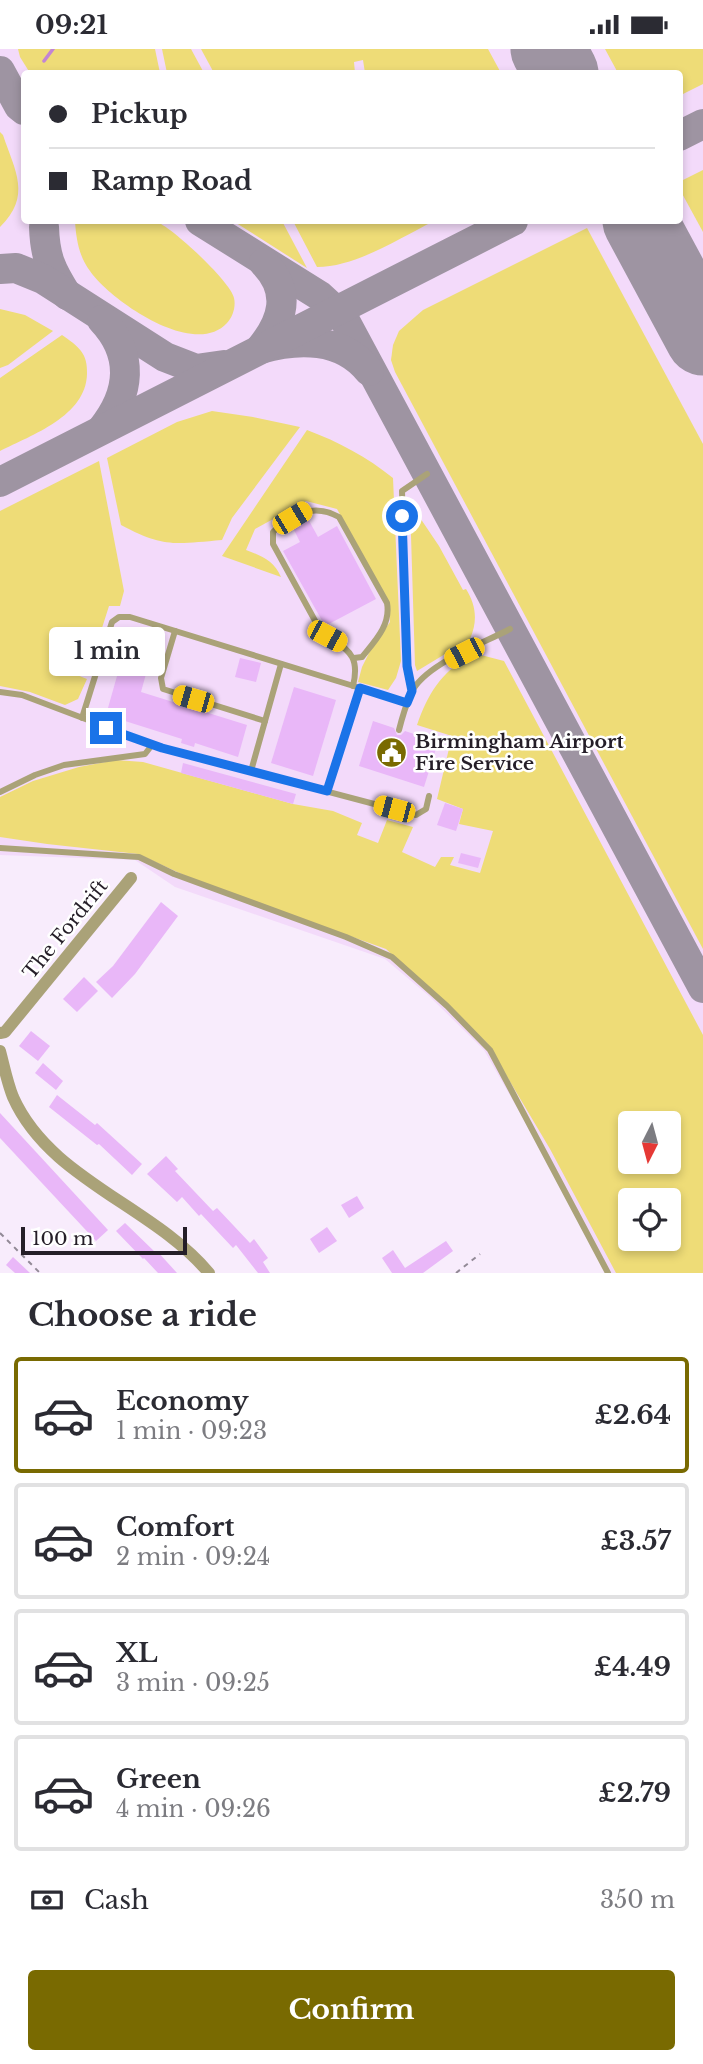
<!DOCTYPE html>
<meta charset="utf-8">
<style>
:root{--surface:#fff;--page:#f2f2f3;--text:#2b2b33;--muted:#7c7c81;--line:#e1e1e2;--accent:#796a01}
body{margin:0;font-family:"Libre Baskerville",serif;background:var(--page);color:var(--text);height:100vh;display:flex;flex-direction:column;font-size:26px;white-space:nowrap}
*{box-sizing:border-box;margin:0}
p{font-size:23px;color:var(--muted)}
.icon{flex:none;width:38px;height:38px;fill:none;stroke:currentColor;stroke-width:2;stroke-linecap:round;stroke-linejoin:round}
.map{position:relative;height:1224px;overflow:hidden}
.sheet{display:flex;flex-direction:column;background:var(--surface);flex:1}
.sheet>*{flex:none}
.top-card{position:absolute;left:21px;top:21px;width:662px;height:154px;border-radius:7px;box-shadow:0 4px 10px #0003;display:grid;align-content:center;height:154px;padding:0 28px;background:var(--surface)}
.needle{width:46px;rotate:186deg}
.controls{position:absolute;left:618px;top:1062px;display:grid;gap:14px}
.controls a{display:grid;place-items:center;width:63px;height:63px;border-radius:7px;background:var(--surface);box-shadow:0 4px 10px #0003;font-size:35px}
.scale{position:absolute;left:21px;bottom:18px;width:166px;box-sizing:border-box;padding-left:7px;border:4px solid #251e28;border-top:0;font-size:19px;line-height:24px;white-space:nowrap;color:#251e28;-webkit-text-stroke:5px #fff;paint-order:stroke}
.end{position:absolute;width:32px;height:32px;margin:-16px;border:9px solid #1a73e8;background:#fff;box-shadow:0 0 0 4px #fff}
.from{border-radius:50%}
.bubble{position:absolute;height:49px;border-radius:7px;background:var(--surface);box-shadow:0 4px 10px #0003;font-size:23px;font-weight:700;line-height:49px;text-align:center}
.car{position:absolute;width:21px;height:42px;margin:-21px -10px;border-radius:9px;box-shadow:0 0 5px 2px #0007;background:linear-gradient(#f5c518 24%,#345 0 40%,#f5c518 0 76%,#345 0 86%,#f5c518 0)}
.top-card b{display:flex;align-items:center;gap:24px;height:66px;font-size:26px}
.top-card b+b{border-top:2px solid var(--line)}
.top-card i{width:18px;height:18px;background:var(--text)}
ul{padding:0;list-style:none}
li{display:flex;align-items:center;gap:21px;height:116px;margin:0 14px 10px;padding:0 14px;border:4px solid var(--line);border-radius:7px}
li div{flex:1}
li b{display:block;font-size:26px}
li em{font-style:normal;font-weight:700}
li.active{border-color:var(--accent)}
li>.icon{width:63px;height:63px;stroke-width:1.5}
h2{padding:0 28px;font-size:32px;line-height:84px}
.pay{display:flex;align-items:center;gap:18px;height:77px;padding:0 28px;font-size:26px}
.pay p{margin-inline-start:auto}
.cta{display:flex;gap:14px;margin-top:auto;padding:14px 28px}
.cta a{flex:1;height:80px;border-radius:7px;background:var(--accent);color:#fff;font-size:28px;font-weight:700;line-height:80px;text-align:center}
.status{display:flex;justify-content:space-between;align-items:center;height:49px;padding:0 35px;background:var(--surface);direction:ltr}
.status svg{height:19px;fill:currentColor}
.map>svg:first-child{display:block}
</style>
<div class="status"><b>09:21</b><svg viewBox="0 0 49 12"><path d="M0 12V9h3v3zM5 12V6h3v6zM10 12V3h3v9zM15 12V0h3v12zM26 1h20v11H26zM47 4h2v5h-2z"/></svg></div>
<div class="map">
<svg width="703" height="1224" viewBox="0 0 703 1224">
<rect width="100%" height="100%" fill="#f8ecfc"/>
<!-- built -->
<path fill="#f3dafa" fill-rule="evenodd" d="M0 0H703V1224H606L556 1127 484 1001 429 947 385 910 175 838 135 811 0 806ZM24 24H679V172H24ZM630 1074H668V1113H630ZM630 1152H668V1190H630Z"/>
<!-- green -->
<g fill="#eedc77" fill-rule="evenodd">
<polygon points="18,0 155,0 160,24 30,24 20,8"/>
<polygon points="162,0 191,0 204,24 167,24"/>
<polygon points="201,0 488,0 501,24 365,24 363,11 354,13 355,24 214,24"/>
<polygon points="605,0 703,0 703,35 679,47 679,24 618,24"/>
<path d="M0 83 3 86C15 122 32 147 0 178Z"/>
<polygon points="703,121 703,183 679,139 679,133"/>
<path d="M75 172C90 171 144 168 155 172 171 177 231 233 234 249 236 257 233 268 227 274 194 310 110 251 90 222 79 208 76 189 75 172Z"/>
<polygon points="233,172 282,172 307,219"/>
<path d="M293 172H434C400 189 356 218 317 218Z"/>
<polygon points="587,179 703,395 703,900 395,323 391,311 393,296 399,282 423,261"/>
<polygon points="0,260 25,266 53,282 8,316 0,319"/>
<path d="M62 286C78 297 88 304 87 325 86 367 32 386 0 402V329Z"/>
<path d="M212 362 253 368 300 378 232 469 222 491C175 495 164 499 121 476L107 409 177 373Z"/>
<path d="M307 381C339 393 367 408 393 429L401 612 396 629 388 641 358 633 362 618 371 600 390 573 389 553 337 460 306 452 255 480 246 501C262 507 274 512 281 528L222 507Z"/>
<polygon points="99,412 124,542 120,557 109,557 102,579 91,578 77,626 87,630 78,650 65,656 30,643 0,637 0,462"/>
<path d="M410 454 439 497 463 541 466 540C476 556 478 572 470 590L417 622 415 616Z"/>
<path d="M471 606H481L504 612 703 986V1224H616L550 1100 487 994 386 900 199 833 138 805 47 795 0 788V748L33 732 79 718 116 711 143 713 293 755 333 762 362 774 357 786 378 794 387 771 413 778 402 803 435 818 441 808H454L450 816 480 824 493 782 459 775 463 760 437 750 452 687 417 676C428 645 440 624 471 606ZM630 1074H668V1113H630ZM630 1152H668V1190H630Z"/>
</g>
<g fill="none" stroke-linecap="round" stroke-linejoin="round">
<!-- stream -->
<polyline stroke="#c285d4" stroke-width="3.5" points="44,12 53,0"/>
<!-- taxiway -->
<g stroke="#9e94a2" stroke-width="30">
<polyline points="0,22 19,57 24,61"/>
<polyline points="679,87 703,75"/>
<polyline points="200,172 320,247 343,268 703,939"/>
<path d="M44 178C45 208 51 221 67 246"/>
<path d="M264 214C292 243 283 272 260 300 298 289 342 288 369 322"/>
<polyline points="0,220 16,219 43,230 165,308 196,320 224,316"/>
<path d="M102 380C130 345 135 306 102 271"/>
<polyline points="0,433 513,172"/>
</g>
<!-- runway -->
<g stroke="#9e94a2" stroke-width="75">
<polyline points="548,0 561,24"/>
<polyline points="640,172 703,289"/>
</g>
</g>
<!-- building -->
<g fill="#e9b7f8">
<polygon points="307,468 318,488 337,477 376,550 325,577 283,502 300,493 291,475"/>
<polygon points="128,588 154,596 141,643 247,676 238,708 195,694 194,698 181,694 182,690 106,666"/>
<polygon points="240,609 261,614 256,633 235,628"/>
<polygon points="294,638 336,651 313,727 271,714"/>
<polygon points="373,672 394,679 397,686 401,686 405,682 438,693 424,738 359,717"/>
<polygon points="183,714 296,745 293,755 181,724"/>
<polygon points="445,754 463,760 456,782 437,776"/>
<polygon points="461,804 481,809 478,819 458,814"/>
<polygon points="161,853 178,867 135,925 112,949 96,933 113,917"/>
<polygon points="84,928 98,942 77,963 63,950"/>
<polygon points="31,982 50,997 38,1012 19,997"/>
<polygon points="43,1014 63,1032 56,1041 35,1024"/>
<polygon points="57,1046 95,1076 97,1074 142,1115 132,1126 99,1095 97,1096 49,1058"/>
<polygon points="0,1064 108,1181 96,1192 0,1089"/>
<polygon points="166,1107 178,1120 175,1122 213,1162 217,1159 250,1194 254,1190 268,1209 263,1213 270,1224 258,1224 236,1196 233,1199 201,1165 199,1167 182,1148 177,1153 147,1125"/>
<polygon points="357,1147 364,1159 349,1169 341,1156"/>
<polygon points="125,1174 156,1204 157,1202 177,1224 158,1224 144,1209 143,1210 116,1182"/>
<polygon points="327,1178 337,1192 319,1204 310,1190"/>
<polygon points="446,1192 453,1202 423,1224 392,1224 382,1209 393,1201 405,1219"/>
<polygon points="13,1208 30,1224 15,1224 6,1216"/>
</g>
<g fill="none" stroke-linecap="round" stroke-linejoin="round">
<!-- path -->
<g stroke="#928996" stroke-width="2" stroke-dasharray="5 5" stroke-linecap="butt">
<polyline points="0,1184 40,1224"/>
<polyline points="456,1224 480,1205"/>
</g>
<!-- service -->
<g stroke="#aaa278" stroke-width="6">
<polyline points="175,582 161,629 163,640 265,672"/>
<path d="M353 637C362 600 341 600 319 579L273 495V483C291 464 315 454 339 468L387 554C391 576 375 592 362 608L354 609"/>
<polyline points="360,639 407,655"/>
<polyline points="412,642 407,617 402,442 427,425"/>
<polyline points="0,643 22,646 162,699 416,766 426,760 429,747"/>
<polyline points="82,669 112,573 119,568 130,568 360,639 327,742"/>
<path d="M399 681C402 669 406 656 411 644 425 615 482 595 510 580"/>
<polyline points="251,722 281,615"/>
<polyline points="0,743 35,726 64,716 145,705 152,696"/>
<polyline points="0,799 139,808 174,825 346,888 392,908 447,957 490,1001 608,1224"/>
</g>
<!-- minor -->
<g stroke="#aaa278" stroke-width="12">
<polyline points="0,984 5,983 131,829"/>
<path d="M0 1002C4 1017 7 1033 13 1048 50 1131 152 1156 209 1224"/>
</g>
</g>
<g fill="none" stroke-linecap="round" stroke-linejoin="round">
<!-- route -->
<polyline stroke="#1a73e8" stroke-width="9" points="106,679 162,699 327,742 360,639 407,654 412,642 407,617 402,467"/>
</g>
<!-- icons -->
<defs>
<symbol id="civic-disc" viewBox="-11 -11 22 22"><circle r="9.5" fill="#796a01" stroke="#fff"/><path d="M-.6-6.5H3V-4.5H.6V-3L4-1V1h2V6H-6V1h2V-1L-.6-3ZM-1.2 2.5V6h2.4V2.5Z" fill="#fff"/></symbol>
</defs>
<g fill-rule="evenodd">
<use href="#civic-disc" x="374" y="686" width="35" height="35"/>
</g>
<g text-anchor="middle" stroke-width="5" stroke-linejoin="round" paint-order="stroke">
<!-- poi labels -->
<g font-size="19" font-weight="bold" fill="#251e28" stroke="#fff" text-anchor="start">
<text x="415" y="699">Birmingham Airport<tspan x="415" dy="22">Fire Service</tspan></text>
</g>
<!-- street labels -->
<g font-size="19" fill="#251e28" stroke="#fff">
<text transform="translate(65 880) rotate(-51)" y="7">The Fordrift</text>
</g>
</g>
</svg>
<div class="controls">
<a><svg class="needle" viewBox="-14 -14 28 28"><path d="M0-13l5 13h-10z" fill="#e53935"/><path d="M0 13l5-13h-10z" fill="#7c7c81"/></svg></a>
<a><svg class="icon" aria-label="locate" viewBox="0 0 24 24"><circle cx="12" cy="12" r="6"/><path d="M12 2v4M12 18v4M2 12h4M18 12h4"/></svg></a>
</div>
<div class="scale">100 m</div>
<i class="end from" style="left:402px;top:467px"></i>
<i class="end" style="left:106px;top:679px"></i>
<div class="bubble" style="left:49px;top:578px;width:116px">1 min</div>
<i class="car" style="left:292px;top:469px;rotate:59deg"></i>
<i class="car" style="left:327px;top:587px;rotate:118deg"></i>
<i class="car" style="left:464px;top:604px;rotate:243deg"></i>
<i class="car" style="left:193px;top:650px;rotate:286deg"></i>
<i class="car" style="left:394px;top:760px;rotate:285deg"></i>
<div class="top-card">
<b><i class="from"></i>Pickup</b>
<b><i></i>Ramp Road</b>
</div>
</div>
<section class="sheet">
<h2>Choose a ride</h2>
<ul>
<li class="active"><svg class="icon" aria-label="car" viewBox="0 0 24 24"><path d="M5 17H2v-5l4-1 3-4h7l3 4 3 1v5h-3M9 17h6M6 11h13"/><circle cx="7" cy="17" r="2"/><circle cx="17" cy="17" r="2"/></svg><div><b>Economy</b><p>1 min · 09:23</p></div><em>£2.64</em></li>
<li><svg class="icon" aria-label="car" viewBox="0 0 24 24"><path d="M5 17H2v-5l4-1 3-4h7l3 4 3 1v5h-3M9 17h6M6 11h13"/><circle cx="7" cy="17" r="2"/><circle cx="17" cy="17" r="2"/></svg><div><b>Comfort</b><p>2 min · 09:24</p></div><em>£3.57</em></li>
<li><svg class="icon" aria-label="car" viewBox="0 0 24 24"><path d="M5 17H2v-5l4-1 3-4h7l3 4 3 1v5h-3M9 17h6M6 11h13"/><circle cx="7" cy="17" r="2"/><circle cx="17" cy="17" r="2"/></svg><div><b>XL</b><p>3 min · 09:25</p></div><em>£4.49</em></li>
<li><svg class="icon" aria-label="car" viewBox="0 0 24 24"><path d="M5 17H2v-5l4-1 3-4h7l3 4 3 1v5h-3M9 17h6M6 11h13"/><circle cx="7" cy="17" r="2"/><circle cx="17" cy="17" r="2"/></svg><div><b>Green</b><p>4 min · 09:26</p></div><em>£2.79</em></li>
</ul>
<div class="pay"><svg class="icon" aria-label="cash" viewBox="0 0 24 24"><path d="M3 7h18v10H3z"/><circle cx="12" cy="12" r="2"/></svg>Cash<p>350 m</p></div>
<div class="cta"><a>Confirm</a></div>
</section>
